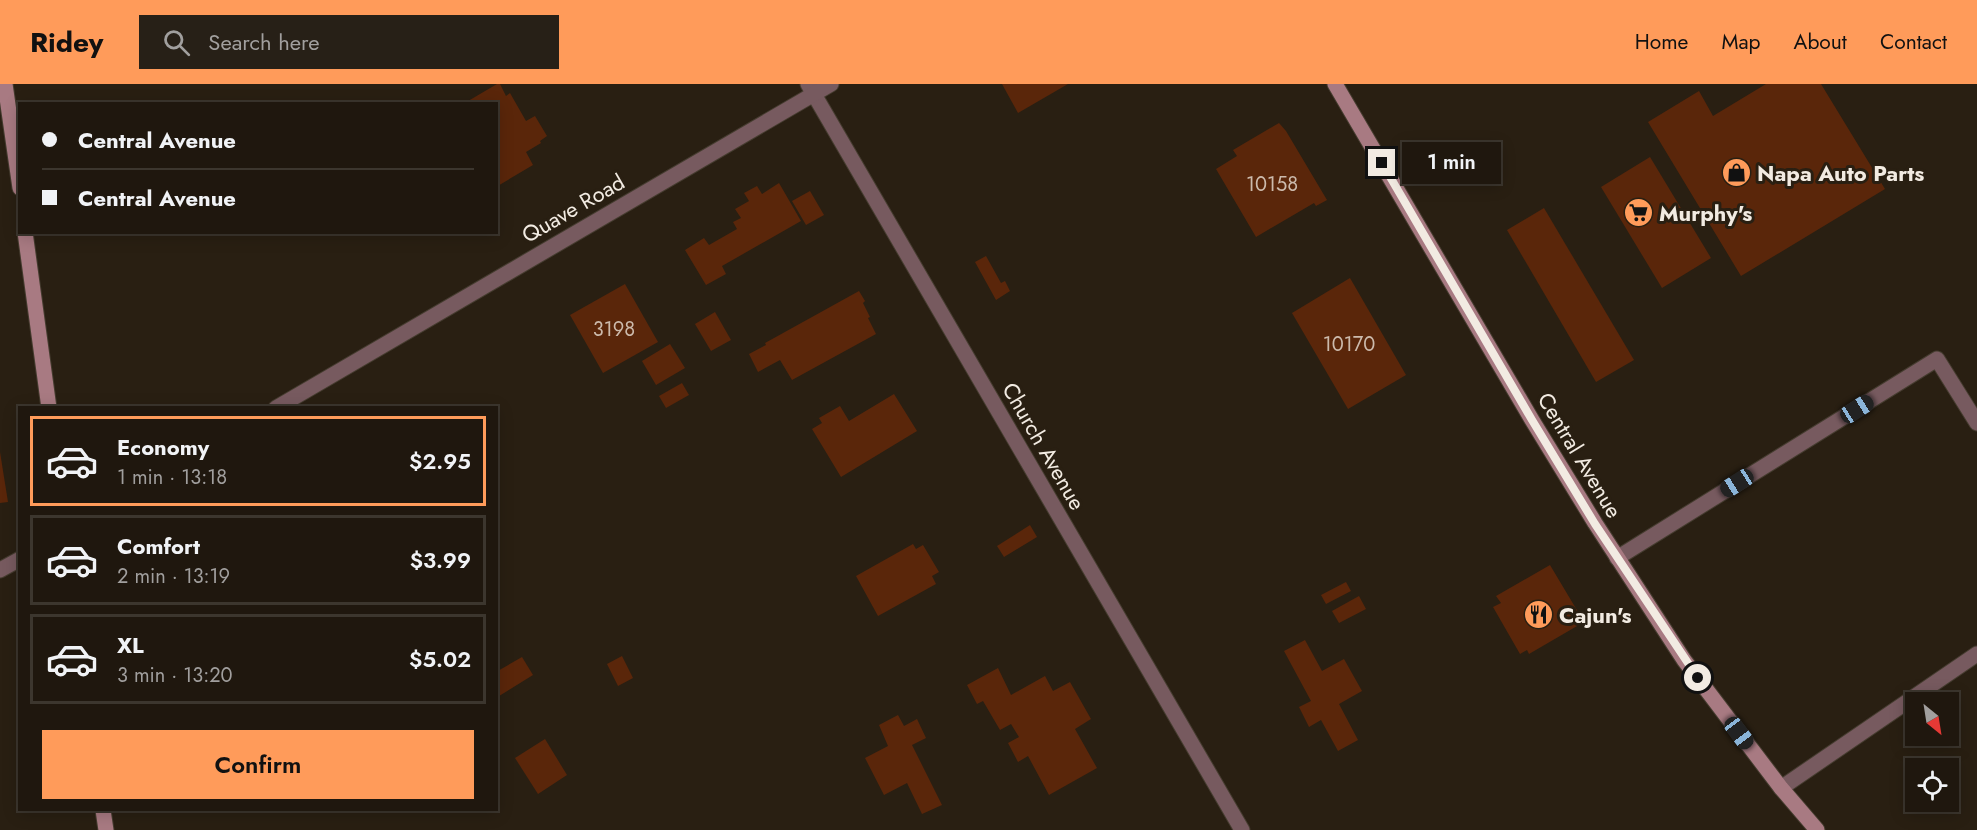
<!DOCTYPE html>
<meta charset="utf-8">
<style>
:root{--surface:#1f170e;--page:#272017;--text:#f1f3f6;--muted:#a19f9e;--line:#3c362e;--accent:#ff9b5a}
body{margin:0;font-family:Jost,sans-serif;background:var(--page);color:var(--text);height:100vh;display:flex;flex-direction:column;font-size:22px;white-space:nowrap}
*{box-sizing:border-box;margin:0}
p{font-size:20px;color:var(--muted)}
.icon{flex:none;width:33px;height:33px;fill:none;stroke:currentColor;stroke-width:2;stroke-linecap:round;stroke-linejoin:round}
.map{position:relative;flex:1;overflow:hidden}
.drawer{position:absolute;left:18px;top:322px;width:480px;height:405px;display:flex;flex-direction:column;background:var(--surface);border-radius:0px;box-shadow:0 3px 15px #0003,0 0 0 2px var(--line)}
.drawer>*{flex:none}
.banner{position:absolute;left:18px;top:18px;width:480px;height:132px;border-radius:0px;box-shadow:0 3px 15px #0003,0 0 0 2px var(--line);display:grid;align-content:center;height:132px;padding:0 24px;background:var(--surface)}
.needle{width:39px;rotate:150deg}
.tools{position:absolute;left:1905px;top:608px;display:grid;gap:12px}
.tools a{display:grid;place-items:center;width:54px;height:54px;border-radius:0px;background:var(--surface);box-shadow:0 3px 15px #0003,0 0 0 2px var(--line);font-size:30px}
.end{position:absolute;width:27px;height:27px;margin:-14px;border:8px solid #f2ebe2;background:#111;box-shadow:0 0 0 3px #111}
.from{border-radius:50%}
.bubble{position:absolute;height:42px;border-radius:0px;background:var(--surface);box-shadow:0 3px 15px #0003,0 0 0 2px var(--line);font-size:20px;font-weight:600;line-height:42px;text-align:center}
.car{position:absolute;width:18px;height:36px;margin:-18px -9px;border-radius:8px;box-shadow:0 0 4px 2px #0007;background:linear-gradient(#222 24%,#8ab4d8 0 40%,#222 0 76%,#8ab4d8 0 86%,#222 0)}
.banner b{display:flex;align-items:center;gap:21px;height:57px;font-size:22px}
.banner b+b{border-top:2px solid var(--line)}
.banner i{width:15px;height:15px;background:var(--text)}
ul{padding:10px 0 0;list-style:none}
li{display:flex;align-items:center;gap:18px;height:90px;margin:0 12px 9px;padding:0 12px;border:3px solid var(--line);border-radius:0px}
li div{flex:1}
li b{display:block;font-size:22px}
li em{font-style:normal;font-weight:600}
li.selected{border-color:var(--accent)}
li>.icon{width:54px;height:54px;stroke-width:1.5}
.cta{display:flex;gap:12px;margin-top:auto;padding:12px 24px}
.cta a{flex:1;height:69px;border-radius:0px;background:var(--accent);color:#111;font-size:24px;font-weight:600;line-height:69px;text-align:center}
header{display:flex;align-items:center;gap:36px;box-sizing:border-box;height:84px;padding:0 30px;background:var(--accent);color:#111}
header strong{font-size:28px}
nav{display:flex;gap:33px;margin-inline-start:auto;font-size:21px}
.search{width:420px;height:54px;background:var(--page);display:flex;align-items:center;gap:15px;box-sizing:border-box;padding:0 21px;border-radius:0px;color:var(--muted);font-size:22px}
.map>svg:first-child{display:block}
</style>
<header>
<strong>Ridey</strong>
<div class="search"><svg class="icon" aria-label="search" viewBox="0 0 24 24"><circle cx="10" cy="10" r="6"/><path d="M15 15l6 6"/></svg>Search here</div>
<nav><a>Home</a><a>Map</a><a>About</a><a>Contact</a></nav>
</header>
<div class="map">
<svg width="1977" height="746" viewBox="0 0 1977 746">
<rect width="100%" height="100%" fill="#291f12"/>
<!-- building -->
<g fill="#5a260a">
<polygon points="497,0 500,0 506,12 510,9 526,37 535,32 547,52 540,57 541,59 526,68 533,81 496,103 496,20 463,20"/>
<polygon points="1002,0 1068,0 1018,29"/>
<polygon points="1766,0 1821,0 1885,105 1741,192 1648,38 1699,7 1713,32"/>
<polygon points="1279,39 1286,47 1327,116 1316,122 1314,119 1256,153 1216,85 1237,72 1233,66"/>
<polygon points="1650,73 1711,174 1662,204 1601,103"/>
<polygon points="779,99 801,137 722,182 726,190 706,201 685,166 704,154 709,161 737,145 733,138 741,134 735,125 749,117 744,109 757,102 762,110"/>
<polygon points="810,107 824,131 806,141 792,117"/>
<polygon points="1544,124 1634,276 1596,298 1507,146"/>
<polygon points="986,172 1001,199 1005,197 1010,207 996,216 975,178"/>
<polygon points="1350,194 1406,291 1348,325 1292,229"/>
<polygon points="625,200 658,258 603,289 570,231"/>
<polygon points="859,207 865,217 863,219 870,233 868,234 876,250 792,296 780,276 758,288 749,270 766,261 765,259"/>
<polygon points="715,228 731,256 711,267 695,240"/>
<polygon points="670,260 685,284 656,301 642,277"/>
<polygon points="682,299 689,311 666,324 659,312"/>
<polygon points="894,310 917,347 841,393 812,345 822,339 819,334 840,322 849,337"/>
<polygon points="0,368 8,418 0,419"/>
<polygon points="1030,441 1037,453 1004,473 997,462"/>
<polygon points="913,460 916,465 923,461 939,488 932,492 936,500 878,532 856,492"/>
<polygon points="1550,481 1584,538 1529,570 1527,566 1520,570 1493,523 1501,519 1496,512"/>
<polygon points="1346,498 1351,507 1326,520 1321,511"/>
<polygon points="1359,512 1366,525 1339,539 1332,527"/>
<polygon points="1305,556 1322,587 1344,575 1362,607 1339,620 1358,656 1338,667 1321,636 1309,643 1299,623 1311,617 1284,567"/>
<polygon points="622,572 633,594 618,602 607,580"/>
<polygon points="522,573 533,591 496,614 496,588"/>
<polygon points="998,584 1011,611 1045,592 1053,607 1070,598 1091,635 1075,645 1097,684 1049,711 1028,672 1018,678 1008,659 1019,653 1011,640 1000,646 983,617 977,620 967,601"/>
<polygon points="898,631 904,642 917,635 926,654 912,661 942,721 922,730 907,699 884,711 865,674 888,662 879,641"/>
<polygon points="545,655 567,691 538,710 515,674"/>
</g>
<g fill="none" stroke-linecap="round" stroke-linejoin="round">
<defs>
<g id="service">
<polyline points="1617,474 1937,275 1977,339"/>
<polyline points="1781,704 1977,570"/>
</g>
<polyline id="minor" points="808,0 1242,746"/>
<g id="tertiary">
<polyline points="276,324 831,0"/>
<polyline points="0,486 20,475"/>
</g>
<g id="secondary">
<polyline points="5,0 20,104"/>
<polyline points="1335,0 1532,336 1595,439 1684,576 1781,704 1817,746"/>
<polyline points="25,148 49,324"/>
<polyline points="103,726 106,746"/>
</g>
</defs>
<!-- service casing -->
<use href="#service" stroke="#453c2f" stroke-width="17"/>
<!-- minor casing -->
<use href="#minor" stroke="#453c2f" stroke-width="17"/>
<!-- tertiary casing -->
<use href="#tertiary" stroke="#453c2f" stroke-width="17"/>
<!-- secondary casing -->
<use href="#secondary" stroke="#453c2f" stroke-width="17"/>
<!-- service -->
<use href="#service" stroke="#775a5f" stroke-width="15"/>
<!-- minor -->
<use href="#minor" stroke="#775a5f" stroke-width="15"/>
<!-- tertiary -->
<use href="#tertiary" stroke="#775a5f" stroke-width="15"/>
<!-- secondary -->
<use href="#secondary" stroke="#a87a82" stroke-width="15"/>
</g>
<g fill="none" stroke-linecap="round" stroke-linejoin="round">
<!-- route -->
<polyline stroke="#f2ebe2" stroke-width="8" points="1382,79 1532,336 1595,440 1698,594"/>
</g>
<!-- icons -->
<defs>
<symbol id="shop-disc" viewBox="-11 -11 22 22"><circle r="9.5" fill="#ff9b5a" stroke="#291f12"/><path d="M-5-2.5h2.3a2.7 3.5 0 0 1 5.4 0H5L5.5 6h-11ZM-1.5-2.5h3a1.5 2.3 0 0 0-3 0Z" fill="#111"/></symbol>
<symbol id="supermarket-disc" viewBox="-11 -11 22 22"><circle r="9.5" fill="#ff9b5a" stroke="#291f12"/><path d="M-6-5.5h2.5l.6 2H6L4.5 2H-2.5L-4.4-4H-6ZM-1.5 3.2a1.3 1.3 0 1 0 .1 0ZM3 3.2a1.3 1.3 0 1 0 .1 0Z" fill="#111"/></symbol>
<symbol id="restaurant-disc" viewBox="-11 -11 22 22"><circle r="9.5" fill="#ff9b5a" stroke="#291f12"/><path d="M-5-6h1v4h1v-4h1v4h1v-4h1v5L-1.5 .5V6h-2V.5L-5-1ZM5-6V6H3V1.5H1.5Q1.5-4 5-6Z" fill="#111"/></symbol>
</defs>
<g fill-rule="evenodd">
<use href="#shop-disc" x="1720" y="72" width="33" height="33"/>
<use href="#supermarket-disc" x="1622" y="112" width="33" height="33"/>
<use href="#restaurant-disc" x="1522" y="514" width="33" height="33"/>
</g>
<g text-anchor="middle" stroke-width="6" stroke-linejoin="round" paint-order="stroke">
<!-- number labels -->
<g font-size="20" fill="#ccbaac">
<text x="1272" y="107">10158</text>
<text x="614" y="252">3198</text>
<text x="1349" y="267">10170</text>
</g>
<!-- poi labels -->
<g font-size="22" font-weight="bold" fill="#f2ebe2" stroke="#291f12" text-anchor="start">
<text x="1757" y="97">Napa Auto Parts</text>
<text x="1659" y="137">Murphy's</text>
<text x="1559" y="539">Cajun's</text>
</g>
<!-- street labels -->
<g font-size="22" fill="#f2ebe2" stroke="#291f12">
<text transform="translate(573 124) rotate(-30)" y="8">Quave Road</text>
<text transform="translate(1044 362) rotate(60)" y="8">Church Avenue</text>
<text transform="translate(1580 371) rotate(59)" y="8">Central Avenue</text>
</g>
</g>
</svg>
<div class="tools">
<a><svg class="needle" viewBox="-14 -14 28 28"><path d="M0-13l5 13h-10z" fill="#e53935"/><path d="M0 13l5-13h-10z" fill="#a19f9e"/></svg></a>
<a><svg class="icon" aria-label="locate" viewBox="0 0 24 24"><circle cx="12" cy="12" r="6"/><path d="M12 2v4M12 18v4M2 12h4M18 12h4"/></svg></a>
</div>
<i class="end from" style="left:1698px;top:594px"></i>
<i class="end" style="left:1382px;top:79px"></i>
<div class="bubble" style="left:1402px;top:58px;width:99px">1 min</div>
<i class="car" style="left:1857px;top:325px;rotate:58deg"></i>
<i class="car" style="left:1737px;top:399px;rotate:238deg"></i>
<i class="car" style="left:1739px;top:649px;rotate:143deg"></i>
<div class="banner">
<b><i class="from"></i>Central Avenue</b>
<b><i></i>Central Avenue</b>
</div>
<section class="drawer">
<ul>
<li class="selected"><svg class="icon" aria-label="car" viewBox="0 0 24 24"><path d="M5 17H2v-5l4-1 3-4h7l3 4 3 1v5h-3M9 17h6M6 11h13"/><circle cx="7" cy="17" r="2"/><circle cx="17" cy="17" r="2"/></svg><div><b>Economy</b><p>1 min · 13:18</p></div><em>$2.95</em></li>
<li><svg class="icon" aria-label="car" viewBox="0 0 24 24"><path d="M5 17H2v-5l4-1 3-4h7l3 4 3 1v5h-3M9 17h6M6 11h13"/><circle cx="7" cy="17" r="2"/><circle cx="17" cy="17" r="2"/></svg><div><b>Comfort</b><p>2 min · 13:19</p></div><em>$3.99</em></li>
<li><svg class="icon" aria-label="car" viewBox="0 0 24 24"><path d="M5 17H2v-5l4-1 3-4h7l3 4 3 1v5h-3M9 17h6M6 11h13"/><circle cx="7" cy="17" r="2"/><circle cx="17" cy="17" r="2"/></svg><div><b>XL</b><p>3 min · 13:20</p></div><em>$5.02</em></li>
</ul>
<div class="cta"><a>Confirm</a></div>
</section>
</div>
